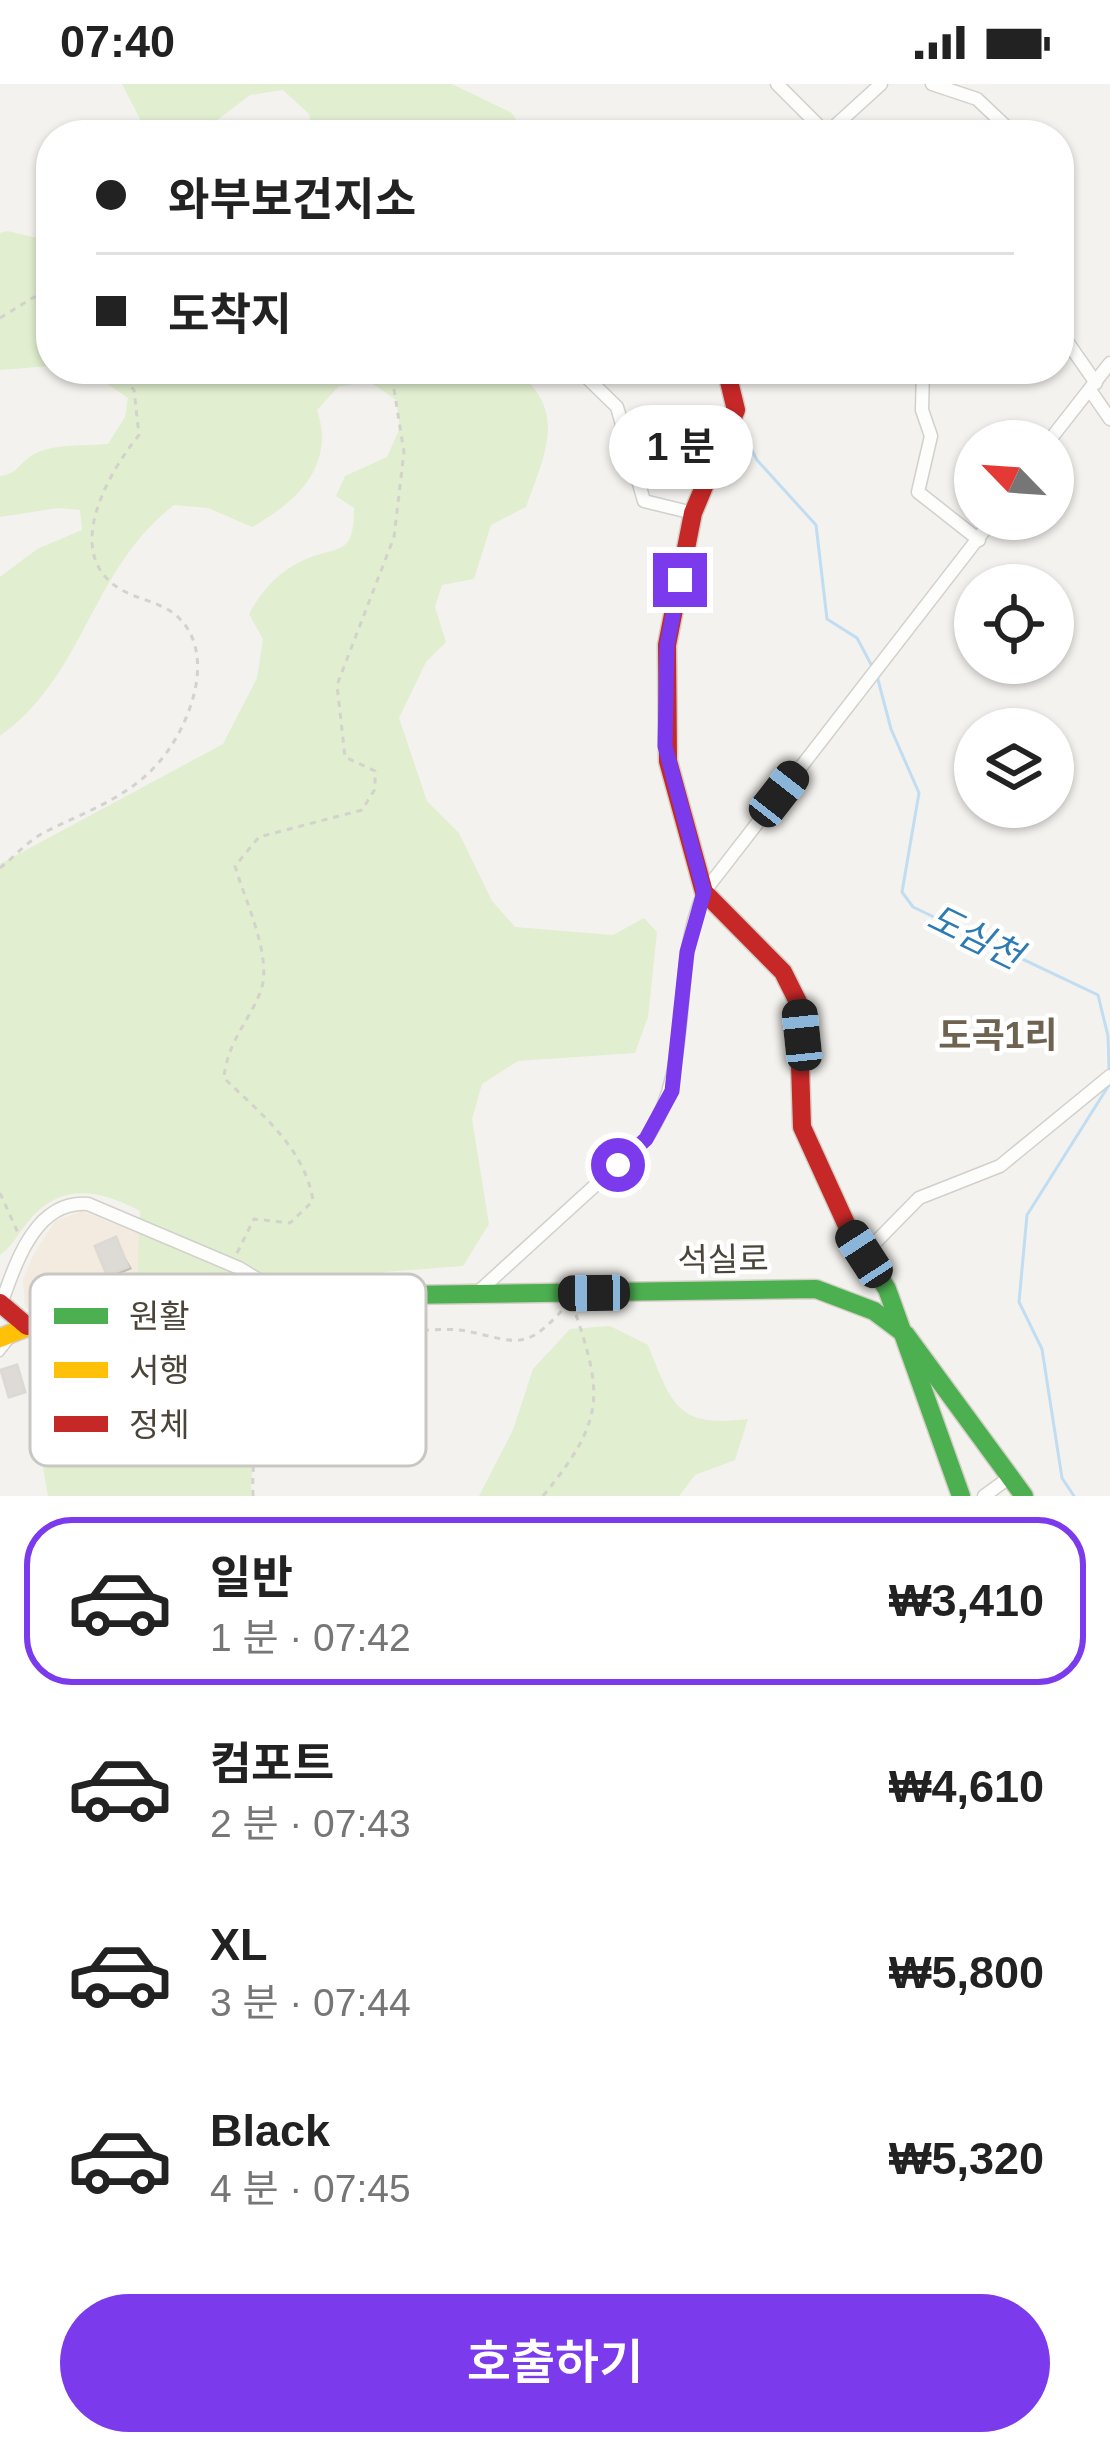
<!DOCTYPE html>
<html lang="ko">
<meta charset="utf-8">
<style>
:root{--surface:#fff;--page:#f2f2f2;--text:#222;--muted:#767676;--line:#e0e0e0;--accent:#7c3aed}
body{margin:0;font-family:Helvetica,"Noto Sans KR",sans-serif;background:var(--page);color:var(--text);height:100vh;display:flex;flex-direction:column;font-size:45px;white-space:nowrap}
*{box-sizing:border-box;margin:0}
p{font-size:39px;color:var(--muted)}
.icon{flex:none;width:66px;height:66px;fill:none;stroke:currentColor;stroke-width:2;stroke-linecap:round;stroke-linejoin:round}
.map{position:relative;height:1412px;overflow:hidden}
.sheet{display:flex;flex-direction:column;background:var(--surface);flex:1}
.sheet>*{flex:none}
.hud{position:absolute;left:36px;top:36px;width:1038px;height:264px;border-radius:48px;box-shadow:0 3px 9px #0004;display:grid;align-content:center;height:264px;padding:0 60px;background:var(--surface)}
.needle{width:78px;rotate:295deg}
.fabs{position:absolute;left:954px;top:336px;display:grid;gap:24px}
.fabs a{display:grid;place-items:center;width:120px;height:120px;border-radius:50%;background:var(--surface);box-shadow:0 3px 9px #0004;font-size:60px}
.end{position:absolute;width:54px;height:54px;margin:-27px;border:15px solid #7c3aed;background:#fff;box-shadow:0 0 0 6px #fff}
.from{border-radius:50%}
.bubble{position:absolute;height:84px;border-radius:42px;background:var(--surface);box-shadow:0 3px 9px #0004;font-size:39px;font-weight:600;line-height:84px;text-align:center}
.car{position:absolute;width:36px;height:72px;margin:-36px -18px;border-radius:15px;box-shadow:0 0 9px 3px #0007;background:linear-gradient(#222 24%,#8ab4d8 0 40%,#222 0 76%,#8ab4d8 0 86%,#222 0)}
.hud b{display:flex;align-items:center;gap:42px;height:114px;font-size:45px}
.hud b+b{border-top:3px solid var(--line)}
.hud i{width:30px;height:30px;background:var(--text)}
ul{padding:21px 0 0;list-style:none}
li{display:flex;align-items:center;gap:36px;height:168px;margin:0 24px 18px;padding:0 36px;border:6px solid transparent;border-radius:48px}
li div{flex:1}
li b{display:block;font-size:45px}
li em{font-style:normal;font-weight:600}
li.selected{border-color:var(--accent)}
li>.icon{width:108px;height:108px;stroke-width:1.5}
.action{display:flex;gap:24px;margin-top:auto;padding:24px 60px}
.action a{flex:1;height:138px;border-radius:72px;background:var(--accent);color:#fff;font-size:48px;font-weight:600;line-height:138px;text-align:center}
.status{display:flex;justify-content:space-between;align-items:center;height:84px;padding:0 60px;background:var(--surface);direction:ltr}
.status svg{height:33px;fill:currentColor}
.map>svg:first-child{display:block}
</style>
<div class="status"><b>07:40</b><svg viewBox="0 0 49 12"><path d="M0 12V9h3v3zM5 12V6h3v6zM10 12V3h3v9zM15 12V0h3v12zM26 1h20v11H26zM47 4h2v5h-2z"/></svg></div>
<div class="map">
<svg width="1110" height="1412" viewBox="0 0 1110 1412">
<rect width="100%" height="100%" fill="#f4f2ee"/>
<!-- commercial -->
<polygon fill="#f3ebdf" points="82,1127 140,1150 136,1202 31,1227 25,1223 23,1195 34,1170 55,1137"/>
<!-- green -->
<g fill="#e1eecf">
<polygon points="122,0 452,0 512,29 525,51 314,51 309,30 283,6 250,11 203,47 145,45"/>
<polygon points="7,147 42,155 51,162 51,282 0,286 0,149"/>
<path d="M109 285H514C568 326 546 367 526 423L491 441 474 495 442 501 435 523 446 558 426 578 399 634 427 717 459 749 492 817 515 843 613 851 644 834 657 848 648 933 635 969 518 977 482 1000 472 1035 489 1140 463 1182 360 1190C304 1256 251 1321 251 1412H48L29 1303 49 1264 135 1241 140 1127C102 1107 64 1098 32 1133 20 1146 14 1161 0 1171V780L223 660 257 594 263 555 249 530C262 506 277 489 302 477 338 460 354 475 354 424L336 412 345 392 387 373 400 344 396 316 370 298 339 302 317 326C336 381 297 418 252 443L208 424 174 421C90 486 85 592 0 652V493L37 465 82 446 80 426 58 424 0 433V392C17 390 18 381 31 372 51 359 86 362 108 360L125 333 128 314 103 297Z"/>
<path d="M610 1242 648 1261C672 1320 676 1344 748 1335L735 1376 695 1391 679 1412H479L513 1346 533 1285 570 1245Z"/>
</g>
<!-- shadow -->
<polygon fill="#0003" points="116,1157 132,1185 115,1192 110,1189"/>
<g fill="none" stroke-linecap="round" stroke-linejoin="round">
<!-- stream -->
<g stroke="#c0ddf1" stroke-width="3">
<polyline points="719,293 726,318"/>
<polyline points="739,342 757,376 816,441 827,535 857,554 873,584"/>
<polyline points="877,592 891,645 919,709 902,808 913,823 1098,911 1108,952 1109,985"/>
<polyline points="1074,1412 1062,1394 1042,1265 1019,1218 1027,1131 1109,1001"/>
</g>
</g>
<!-- building -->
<g fill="#dedbd6" stroke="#dcd9d4" stroke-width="3">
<polygon points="116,1153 128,1183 107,1191 95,1162"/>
<polygon points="17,1281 25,1308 9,1313 1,1286"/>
</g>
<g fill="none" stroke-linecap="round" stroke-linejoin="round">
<!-- secondary-tunnel -->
<polyline stroke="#d2cfca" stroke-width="18" stroke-dasharray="18 9" stroke-linecap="butt" points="259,1210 330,1212"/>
<defs>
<polyline id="lane" points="0,1269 12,1254"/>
<g id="street">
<polyline points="777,0 825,48"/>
<polyline points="932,0 977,15 1015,51"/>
<polyline points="825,51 881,0"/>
<polyline points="1059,246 1096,299"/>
<polyline points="578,285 617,323 644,417 693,429"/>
<polyline points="923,285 922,326 931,352 918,408 979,456"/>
<polyline points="1090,306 1110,335"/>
<polyline points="1049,357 1110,279"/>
<polyline points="864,1170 919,1114 1000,1082 1110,992"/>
<path d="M477 1209 646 1055C696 982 669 888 704 808L993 435"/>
<path d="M1 1220C16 1179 35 1116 88 1120L239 1184 333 1241 386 1245"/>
<polyline points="984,1412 1010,1393"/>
</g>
<g id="fast">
<polyline points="874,1185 887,1205 961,1412"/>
<polyline points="330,1212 816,1205 874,1227 906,1251 1024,1412"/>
</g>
<path id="slow" d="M0 1254C82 1218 171 1212 259 1210"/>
<g id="jam">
<polyline points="726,285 736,326 693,429 667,561 668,677 704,808 783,888 798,918 802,1043 848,1144 874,1185"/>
<polyline points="0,1219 27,1242"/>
</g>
</defs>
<!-- lane casing -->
<use href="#lane" stroke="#d2d0cb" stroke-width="9"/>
<!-- street casing -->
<use href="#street" stroke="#d2d0cb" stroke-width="15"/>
<!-- fast casing -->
<use href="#fast" stroke="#d3cfc5" stroke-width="21"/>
<!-- slow casing -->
<use href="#slow" stroke="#d3cfc5" stroke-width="21"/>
<!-- jam casing -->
<use href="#jam" stroke="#d3cfc5" stroke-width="21"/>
<!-- path -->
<g stroke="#d3d2cc" stroke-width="3" stroke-dasharray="6 6" stroke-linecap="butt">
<polyline points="0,234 34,213 51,220"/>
<path d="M0 784C14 773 27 758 43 749 84 728 129 714 160 677 189 643 218 571 178 533 164 519 136 515 120 505 61 469 109 388 139 351L134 306 113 285"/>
<polyline points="0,1109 19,1151"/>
<path d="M237 1169 254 1135 290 1139 313 1117C305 1064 260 1029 224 994 227 959 247 940 260 909 274 875 245 817 235 782L259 753 362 726 375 705V687L345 673 337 601 394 453 404 368 393 299 363 285"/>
<path d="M399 1246C421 1248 446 1243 466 1247 519 1258 525 1268 565 1223"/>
<path d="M253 1412C251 1358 262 1357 279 1310 288 1285 286 1260 298 1235"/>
<path d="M543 1412C605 1336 604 1312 573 1222"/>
</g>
<!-- lane -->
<use href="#lane" stroke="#fdfdfc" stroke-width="6"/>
<!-- street -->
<use href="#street" stroke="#fdfdfc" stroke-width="12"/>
<!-- fast -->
<use href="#fast" stroke="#4caf50" stroke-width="18"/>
<!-- slow -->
<use href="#slow" stroke="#ffc107" stroke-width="18"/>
<!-- jam -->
<use href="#jam" stroke="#c62828" stroke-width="18"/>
</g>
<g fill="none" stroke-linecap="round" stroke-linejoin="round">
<!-- route -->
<polyline stroke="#7c3aed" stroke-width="15" points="618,1081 646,1055 672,1007 687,868 704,808 665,662 667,561 680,496"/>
</g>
<g text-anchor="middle" stroke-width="9" stroke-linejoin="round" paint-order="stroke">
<!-- street labels -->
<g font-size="33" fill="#4b4439" stroke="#fff">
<text transform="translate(723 1175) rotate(-1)" y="12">석실로</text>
</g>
<!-- water labels -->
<g font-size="36" font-style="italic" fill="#2e7ab2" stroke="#fff">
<text transform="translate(975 852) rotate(26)" y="13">도심천</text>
</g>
<!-- neighbourhood labels -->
<g font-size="36" font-weight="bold" fill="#6e6250" stroke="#fff">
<text x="998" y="964">도곡1리</text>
</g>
</g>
<!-- legend -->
<rect x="30" y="1190" width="396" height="192" rx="18" fill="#fff" stroke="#c9c7c4" stroke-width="3"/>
<rect x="54" y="1224" width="54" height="16" fill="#4caf50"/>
<rect x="54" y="1278" width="54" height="16" fill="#ffc107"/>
<rect x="54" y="1332" width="54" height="16" fill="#c62828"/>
<g font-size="33" fill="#4b4439">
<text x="129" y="1244">원활</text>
<text x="129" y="1298">서행</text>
<text x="129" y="1352">정체</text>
</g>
</svg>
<div class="fabs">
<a><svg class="needle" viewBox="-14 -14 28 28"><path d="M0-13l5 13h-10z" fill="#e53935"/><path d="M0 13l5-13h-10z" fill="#767676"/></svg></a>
<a><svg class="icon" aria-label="locate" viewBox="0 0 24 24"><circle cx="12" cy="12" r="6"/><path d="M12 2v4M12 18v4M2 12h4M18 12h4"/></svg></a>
<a><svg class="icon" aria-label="layers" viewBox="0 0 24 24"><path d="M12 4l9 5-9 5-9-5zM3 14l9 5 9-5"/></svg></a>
</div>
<i class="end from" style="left:618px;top:1081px"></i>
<i class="end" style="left:680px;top:496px"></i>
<div class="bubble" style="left:609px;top:321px;width:144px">1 분</div>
<i class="car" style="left:779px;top:710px;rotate:38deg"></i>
<i class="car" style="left:802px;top:951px;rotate:354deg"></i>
<i class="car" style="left:864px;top:1170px;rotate:327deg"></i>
<i class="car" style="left:594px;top:1209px;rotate:269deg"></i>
<div class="hud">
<b><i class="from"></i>와부보건지소</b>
<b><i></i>도착지</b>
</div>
</div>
<section class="sheet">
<ul>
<li class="selected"><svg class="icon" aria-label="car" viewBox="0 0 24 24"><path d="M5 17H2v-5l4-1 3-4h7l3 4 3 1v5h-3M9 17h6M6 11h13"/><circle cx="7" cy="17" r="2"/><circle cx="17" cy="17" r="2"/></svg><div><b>일반</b><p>1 분 · 07:42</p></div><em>₩3,410</em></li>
<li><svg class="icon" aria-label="car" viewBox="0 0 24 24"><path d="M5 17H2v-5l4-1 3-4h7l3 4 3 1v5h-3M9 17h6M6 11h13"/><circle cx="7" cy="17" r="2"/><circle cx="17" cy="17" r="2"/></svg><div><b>컴포트</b><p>2 분 · 07:43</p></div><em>₩4,610</em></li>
<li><svg class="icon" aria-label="car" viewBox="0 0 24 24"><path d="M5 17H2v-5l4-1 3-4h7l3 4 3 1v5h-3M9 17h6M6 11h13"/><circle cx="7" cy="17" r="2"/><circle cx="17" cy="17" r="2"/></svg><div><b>XL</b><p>3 분 · 07:44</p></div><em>₩5,800</em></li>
<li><svg class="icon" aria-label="car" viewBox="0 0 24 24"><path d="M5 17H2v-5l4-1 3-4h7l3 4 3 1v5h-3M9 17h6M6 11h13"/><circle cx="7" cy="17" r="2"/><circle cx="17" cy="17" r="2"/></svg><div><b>Black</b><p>4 분 · 07:45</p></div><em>₩5,320</em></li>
</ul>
<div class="action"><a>호출하기</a></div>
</section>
